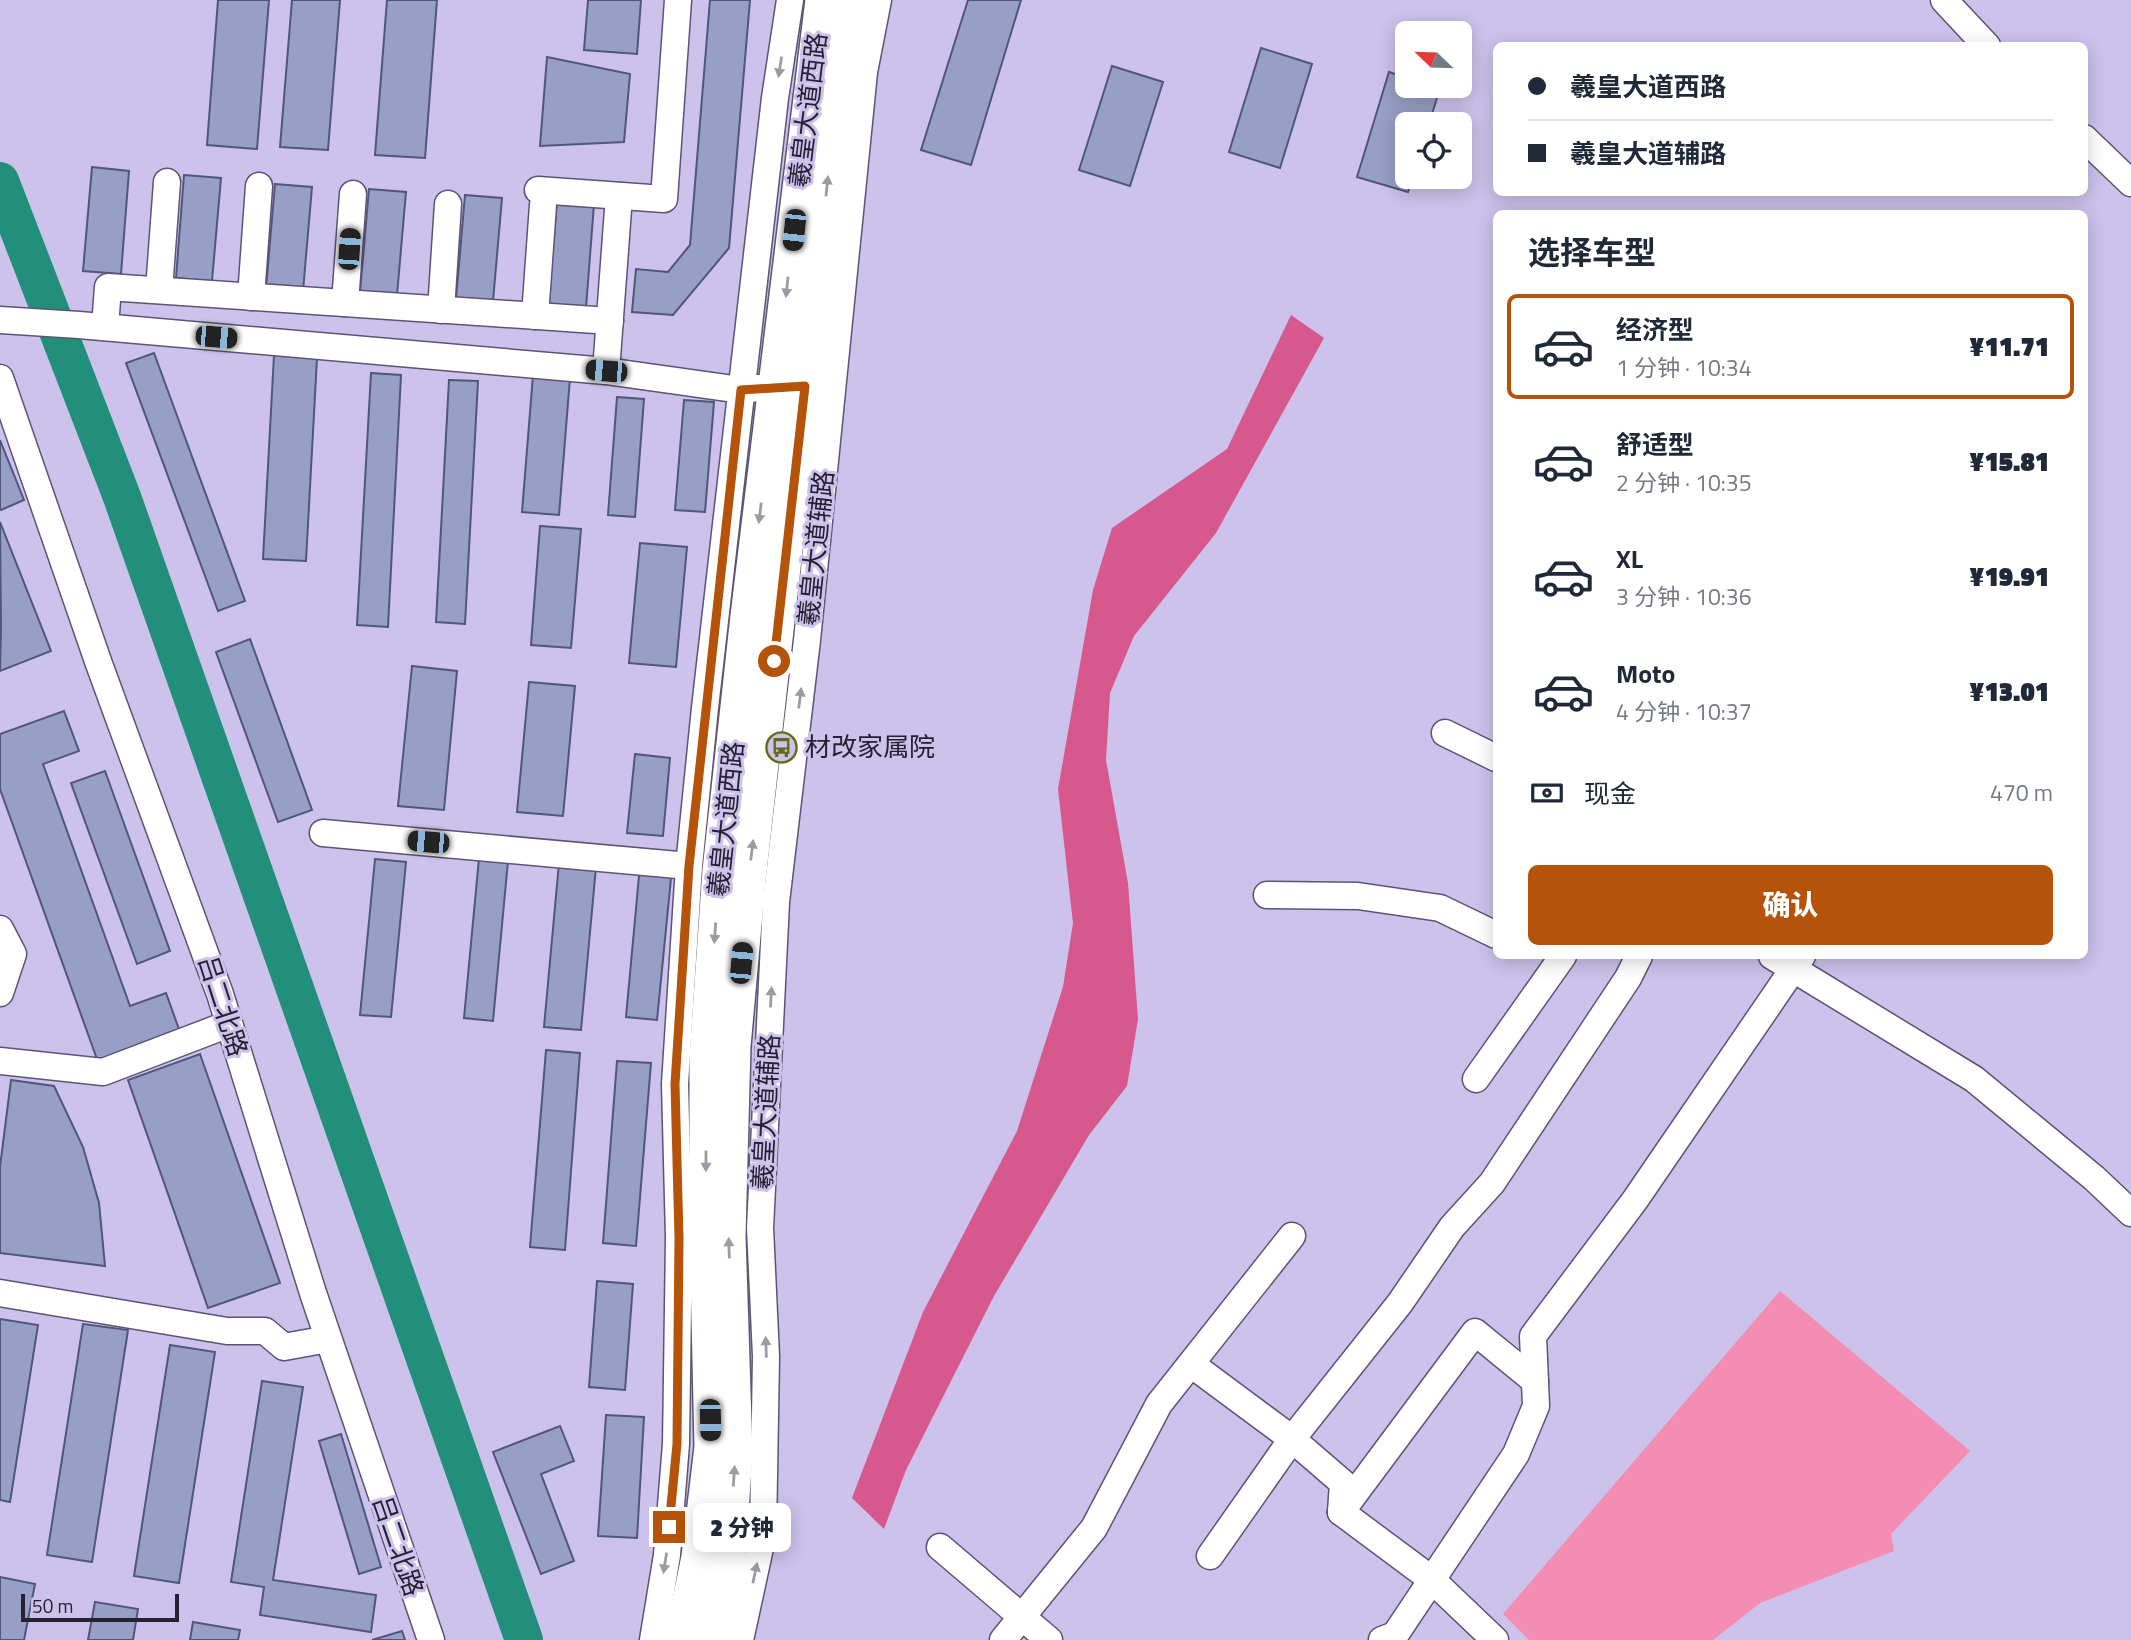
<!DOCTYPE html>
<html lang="zh">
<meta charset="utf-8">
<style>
:root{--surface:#fff;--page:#f6f6f7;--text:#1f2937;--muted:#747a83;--line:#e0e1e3;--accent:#b45309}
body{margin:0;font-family:"Titillium Web","Noto Sans SC",sans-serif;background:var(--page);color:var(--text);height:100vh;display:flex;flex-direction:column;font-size:26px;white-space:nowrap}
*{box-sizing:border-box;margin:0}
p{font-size:23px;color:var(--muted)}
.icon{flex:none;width:38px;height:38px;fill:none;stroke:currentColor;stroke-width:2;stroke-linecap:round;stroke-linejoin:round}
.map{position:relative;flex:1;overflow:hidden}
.sheet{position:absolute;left:1493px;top:210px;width:595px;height:749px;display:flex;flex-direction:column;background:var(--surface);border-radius:10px;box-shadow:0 4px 18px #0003}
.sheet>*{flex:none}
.top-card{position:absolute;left:1493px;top:42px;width:595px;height:154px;border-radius:10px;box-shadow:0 4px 18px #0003;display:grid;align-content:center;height:154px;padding:0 35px;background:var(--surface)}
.needle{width:46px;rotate:293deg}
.buttons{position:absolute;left:1395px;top:21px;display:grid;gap:14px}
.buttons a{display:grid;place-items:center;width:77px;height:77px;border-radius:10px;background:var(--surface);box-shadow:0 4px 18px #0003;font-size:35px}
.scale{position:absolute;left:21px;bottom:18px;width:158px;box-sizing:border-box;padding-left:7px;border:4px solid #252131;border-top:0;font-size:19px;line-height:24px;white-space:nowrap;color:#252131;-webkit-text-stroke:5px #ccc2eb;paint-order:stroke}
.end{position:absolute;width:32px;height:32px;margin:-16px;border:9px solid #b45309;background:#fff;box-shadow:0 0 0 4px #fff}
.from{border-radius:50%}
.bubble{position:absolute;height:49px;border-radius:10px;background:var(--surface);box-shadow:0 4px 18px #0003;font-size:23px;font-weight:800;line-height:49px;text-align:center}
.car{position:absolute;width:21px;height:42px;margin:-21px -10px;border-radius:9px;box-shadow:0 0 5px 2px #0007;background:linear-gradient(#222 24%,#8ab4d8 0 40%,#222 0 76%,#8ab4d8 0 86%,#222 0)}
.top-card b{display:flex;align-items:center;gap:24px;height:66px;font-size:26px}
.top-card b+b{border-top:2px solid var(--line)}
.top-card i{width:18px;height:18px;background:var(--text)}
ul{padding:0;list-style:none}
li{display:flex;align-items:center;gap:21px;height:105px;margin:0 14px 10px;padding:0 21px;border:4px solid transparent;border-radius:10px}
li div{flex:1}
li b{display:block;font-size:26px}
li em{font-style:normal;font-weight:800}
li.on{border-color:var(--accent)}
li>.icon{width:63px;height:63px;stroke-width:1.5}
h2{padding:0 35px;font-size:32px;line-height:84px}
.pay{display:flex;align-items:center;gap:18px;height:77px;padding:0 35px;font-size:26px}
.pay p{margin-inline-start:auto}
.action{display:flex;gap:14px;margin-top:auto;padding:14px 35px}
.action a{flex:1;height:80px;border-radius:10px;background:var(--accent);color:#fff;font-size:28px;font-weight:800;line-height:80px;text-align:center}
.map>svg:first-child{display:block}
</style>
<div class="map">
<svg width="2131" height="1640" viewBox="0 0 2131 1640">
<rect width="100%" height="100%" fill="#ccc2eb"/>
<!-- green -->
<polygon fill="#f38db3" points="1780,1291 1970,1451 1891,1534 1894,1551 1760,1603 1713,1640 1529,1640 1503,1614"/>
<!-- forest -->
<polygon fill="#d6588d" points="1291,315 1324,338 1216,533 1134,636 1110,693 1106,760 1128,883 1138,1019 1127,1086 1089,1135 994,1296 906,1470 884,1529 852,1498 923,1312 1017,1131 1063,987 1073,923 1058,789 1093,590 1112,528 1227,449"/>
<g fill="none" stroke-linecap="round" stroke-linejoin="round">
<!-- river -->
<polyline stroke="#218f7a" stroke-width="38" points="0,181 122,497 524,1640"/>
</g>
<!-- building -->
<g fill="#989fc6" stroke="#51577a" stroke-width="2">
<polygon points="218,0 269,0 257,149 207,145"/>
<polygon points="292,0 340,0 328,150 280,147"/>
<polygon points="387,0 437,0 425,158 375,155"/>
<polygon points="588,0 641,0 637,54 584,50"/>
<polygon points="710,0 750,0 729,248 673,315 632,312 636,269 668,272 690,245"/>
<polygon points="968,0 1021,0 971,165 921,150"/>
<polygon points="1261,48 1312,64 1280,168 1229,152"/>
<polygon points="547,57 630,74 624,142 540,146"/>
<polygon points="1112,66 1163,82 1130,186 1079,170"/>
<polygon points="1389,72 1407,78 1407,86 1440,88 1429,124 1407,124 1407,177 1413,177 1408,192 1357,177"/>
<polygon points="92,167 129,171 121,274 83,271"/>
<polygon points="184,175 221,178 212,281 176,278"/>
<polygon points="275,184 312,187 303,291 266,288"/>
<polygon points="369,189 406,192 397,295 360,292"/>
<polygon points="465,195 502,198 493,301 456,299"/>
<polygon points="557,201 594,204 586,308 548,305"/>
<polygon points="154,353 245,601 218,611 126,363"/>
<polygon points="274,355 317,358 306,561 263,559"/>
<polygon points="371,373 401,375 388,627 357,625"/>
<polygon points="533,375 570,378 559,515 522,512"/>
<polygon points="449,380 478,381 465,624 436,622"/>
<polygon points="617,397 644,399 635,517 608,515"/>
<polygon points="684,400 714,402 705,512 675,510"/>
<polygon points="0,440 24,500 1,510 0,508"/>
<polygon points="0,522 51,651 0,671 1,629"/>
<polygon points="540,526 581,529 571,648 531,645"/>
<polygon points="640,543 687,547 676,667 629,663"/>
<polygon points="250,639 312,810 278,822 216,652"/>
<polygon points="412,666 457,671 444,810 398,806"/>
<polygon points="529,682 575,686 563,816 517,812"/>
<polygon points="64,711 79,751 43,764 130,1006 166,993 180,1032 98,1062 0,789 0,734"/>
<polygon points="635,754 670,758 663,836 627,833"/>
<polygon points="105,771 170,951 137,964 71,783"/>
<polygon points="479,858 508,861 493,1021 464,1018"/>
<polygon points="375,859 406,862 391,1017 360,1015"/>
<polygon points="559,863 596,867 581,1030 544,1027"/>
<polygon points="640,865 672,868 657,1020 626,1017"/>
<polygon points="546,1050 580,1053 565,1250 530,1247"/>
<polygon points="200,1054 280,1283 208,1308 128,1080"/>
<polygon points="617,1061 651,1063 636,1246 603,1243"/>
<polygon points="11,1080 54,1086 83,1147 99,1203 105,1266 0,1253 0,1167"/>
<polygon points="597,1281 633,1284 625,1390 589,1387"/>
<polygon points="0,1319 38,1325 10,1502 0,1500"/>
<polygon points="83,1324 128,1330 92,1562 47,1555"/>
<polygon points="170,1345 215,1352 179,1583 134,1576"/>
<polygon points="262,1381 303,1387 273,1580 376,1595 371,1632 260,1615 264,1587 231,1582"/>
<polygon points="606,1415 644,1417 637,1538 598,1536"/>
<polygon points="560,1426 574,1461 541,1474 574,1561 541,1574 493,1452"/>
<polygon points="341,1434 381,1567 359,1574 319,1441"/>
<polygon points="0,1577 35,1584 24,1640 0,1640"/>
<polygon points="95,1602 138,1609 133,1640 88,1640"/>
<polygon points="193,1622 240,1630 238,1640 190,1640"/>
<polygon points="402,1631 405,1640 372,1640"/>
</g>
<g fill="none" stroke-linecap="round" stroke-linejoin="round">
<defs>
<g id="minor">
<polyline points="1944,0 1987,46"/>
<polyline points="2084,138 2131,183"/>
<polyline points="538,190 664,199 678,0"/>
<polyline points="159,290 167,182"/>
<polyline points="251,297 259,186"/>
<polyline points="345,303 353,194"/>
<polyline points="441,310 448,204"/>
<polyline points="535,316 543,205"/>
<polyline points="0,320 79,325 606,371 741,390 758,388"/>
<polyline points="105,327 108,287 610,321"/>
<polyline points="606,371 619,196"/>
<polyline points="0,378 99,664 220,994 313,1293 431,1640"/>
<polyline points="1445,733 1496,758"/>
<polyline points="323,833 689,866"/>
<polyline points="1267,895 1358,896 1440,908 1496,935"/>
<polyline points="0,929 13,954 0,993"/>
<polyline points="1772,956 1974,1079 2094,1178 2131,1213"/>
<polyline points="0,1061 103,1072 229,1024"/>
<polyline points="1476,1079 1563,956"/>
<polyline points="0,1293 227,1331 265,1331 284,1347 328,1339"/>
<polyline points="1191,1364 1292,1439 1343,1483 1341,1512"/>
<polyline points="1341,1512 1475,1332 1535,1381"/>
<polyline points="1341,1512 1431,1579 1495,1640"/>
<polyline points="940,1547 1049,1640"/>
<polyline points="1210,1556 1292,1439 1400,1303 1452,1227 1492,1183 1628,978 1639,956"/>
<polyline points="653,1640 667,1555 676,1444 679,1238 675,1084 689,866 705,708 775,98 790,0"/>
<polyline points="740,1640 763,1534 766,1356 760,1228 776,902 807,640 864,72 878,0"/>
<polyline points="1003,1640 1094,1528 1159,1404 1292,1236"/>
<polyline points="1382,1640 1395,1635 1516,1454 1536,1406 1533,1336 1635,1200 1802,956"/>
</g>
<g id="major">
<polyline points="681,1640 698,1557 711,1447 706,1231 706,1057 719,871 747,616 822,0"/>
<polyline points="712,1640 729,1556 736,1453 729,1236 734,1046 749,880 843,40 850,0"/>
</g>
</defs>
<!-- minor casing -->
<use href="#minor" stroke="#5d5376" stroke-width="29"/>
<!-- major casing -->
<use href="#major" stroke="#5d5376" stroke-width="36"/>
<!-- minor -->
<use href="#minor" stroke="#fff" stroke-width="26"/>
<!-- major -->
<use href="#major" stroke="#fff" stroke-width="33"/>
</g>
<!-- one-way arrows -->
<defs><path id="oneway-solid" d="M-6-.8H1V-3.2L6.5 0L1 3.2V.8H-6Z" transform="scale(1.75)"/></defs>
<g fill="#9d9ba2">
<use href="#oneway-solid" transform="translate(780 67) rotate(99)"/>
<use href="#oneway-solid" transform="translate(827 186) rotate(-84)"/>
<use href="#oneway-solid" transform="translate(787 287) rotate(96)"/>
<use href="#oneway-solid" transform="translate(760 513) rotate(97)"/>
<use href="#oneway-solid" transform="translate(800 698) rotate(-83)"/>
<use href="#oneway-solid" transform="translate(752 850) rotate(-83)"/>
<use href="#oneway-solid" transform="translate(715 933) rotate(94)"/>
<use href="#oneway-solid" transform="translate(771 997) rotate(-87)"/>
<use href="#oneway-solid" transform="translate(706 1161) rotate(90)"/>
<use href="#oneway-solid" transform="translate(729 1248) rotate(-92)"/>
<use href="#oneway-solid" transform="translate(766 1347) rotate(-92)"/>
<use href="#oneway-solid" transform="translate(734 1476) rotate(-86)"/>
<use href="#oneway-solid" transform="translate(665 1563) rotate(99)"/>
<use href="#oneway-solid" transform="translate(755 1573) rotate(-78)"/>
</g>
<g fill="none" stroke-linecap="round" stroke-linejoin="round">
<!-- route -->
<polyline stroke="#b45309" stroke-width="9" points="669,1527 677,1444 679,1238 675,1084 689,866 741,390 805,386 774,661"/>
</g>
<!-- icons -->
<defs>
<symbol id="bus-ring" viewBox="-11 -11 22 22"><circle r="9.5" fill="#ccc2eb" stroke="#626c14" stroke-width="1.5"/><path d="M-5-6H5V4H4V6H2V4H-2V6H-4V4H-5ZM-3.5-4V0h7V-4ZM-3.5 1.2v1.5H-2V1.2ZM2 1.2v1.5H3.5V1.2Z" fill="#626c14"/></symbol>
</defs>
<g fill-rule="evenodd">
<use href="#bus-ring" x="764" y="730" width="35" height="35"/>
</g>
<g text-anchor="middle" stroke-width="6" stroke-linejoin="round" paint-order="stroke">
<!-- street labels -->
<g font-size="26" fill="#252131" stroke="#ccc2eb">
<text transform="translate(808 110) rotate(-83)" y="9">羲皇大道西路</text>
<text transform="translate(816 548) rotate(-84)" y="9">羲皇大道辅路</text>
<text transform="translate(726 819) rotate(-84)" y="9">羲皇大道西路</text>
<text transform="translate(223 1006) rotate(72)" y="9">吕二北路</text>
<text transform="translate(766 1112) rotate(-87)" y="9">羲皇大道辅路</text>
<text transform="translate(398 1546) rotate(71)" y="9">吕二北路</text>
</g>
<!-- poi labels -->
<g font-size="26" fill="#252131" stroke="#ccc2eb" text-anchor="start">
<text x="805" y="756">材改家属院</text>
</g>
</g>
</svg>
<div class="buttons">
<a><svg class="needle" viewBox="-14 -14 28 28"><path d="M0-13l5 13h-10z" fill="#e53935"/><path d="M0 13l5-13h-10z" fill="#747a83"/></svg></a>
<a><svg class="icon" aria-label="locate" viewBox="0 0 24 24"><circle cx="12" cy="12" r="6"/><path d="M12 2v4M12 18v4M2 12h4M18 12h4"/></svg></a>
</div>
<div class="scale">50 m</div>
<i class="end from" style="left:774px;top:661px"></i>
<i class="end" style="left:669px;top:1527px"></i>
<div class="bubble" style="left:693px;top:1503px;width:98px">2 分钟</div>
<i class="car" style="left:794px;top:230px;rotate:186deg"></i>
<i class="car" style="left:349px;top:249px;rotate:4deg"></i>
<i class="car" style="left:216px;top:337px;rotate:95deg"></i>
<i class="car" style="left:606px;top:371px;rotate:275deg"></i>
<i class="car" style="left:428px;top:842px;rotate:275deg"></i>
<i class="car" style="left:741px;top:963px;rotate:5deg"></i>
<i class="car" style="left:710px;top:1420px;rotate:179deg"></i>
<div class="top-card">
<b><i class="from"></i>羲皇大道西路</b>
<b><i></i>羲皇大道辅路</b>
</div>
<section class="sheet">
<h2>选择车型</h2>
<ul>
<li class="on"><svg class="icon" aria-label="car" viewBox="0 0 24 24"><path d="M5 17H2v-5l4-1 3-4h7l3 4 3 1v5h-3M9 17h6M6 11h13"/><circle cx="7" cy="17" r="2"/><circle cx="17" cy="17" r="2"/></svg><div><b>经济型</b><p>1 分钟 · 10:34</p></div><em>¥11.71</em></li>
<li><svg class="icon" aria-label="car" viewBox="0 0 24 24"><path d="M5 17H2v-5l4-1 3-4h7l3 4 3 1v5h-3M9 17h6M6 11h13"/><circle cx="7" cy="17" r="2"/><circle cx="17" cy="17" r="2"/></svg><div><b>舒适型</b><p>2 分钟 · 10:35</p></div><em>¥15.81</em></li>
<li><svg class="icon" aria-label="car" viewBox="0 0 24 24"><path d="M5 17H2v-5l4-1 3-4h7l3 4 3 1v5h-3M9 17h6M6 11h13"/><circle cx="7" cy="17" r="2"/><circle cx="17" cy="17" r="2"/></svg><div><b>XL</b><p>3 分钟 · 10:36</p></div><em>¥19.91</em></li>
<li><svg class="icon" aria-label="car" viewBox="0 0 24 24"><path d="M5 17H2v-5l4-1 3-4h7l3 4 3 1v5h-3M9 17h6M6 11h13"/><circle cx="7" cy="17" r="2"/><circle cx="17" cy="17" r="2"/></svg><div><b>Moto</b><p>4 分钟 · 10:37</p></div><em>¥13.01</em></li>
</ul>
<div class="pay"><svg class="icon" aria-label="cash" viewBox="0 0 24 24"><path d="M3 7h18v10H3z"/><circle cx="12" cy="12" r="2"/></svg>现金<p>470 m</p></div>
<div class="action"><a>确认</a></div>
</section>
</div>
